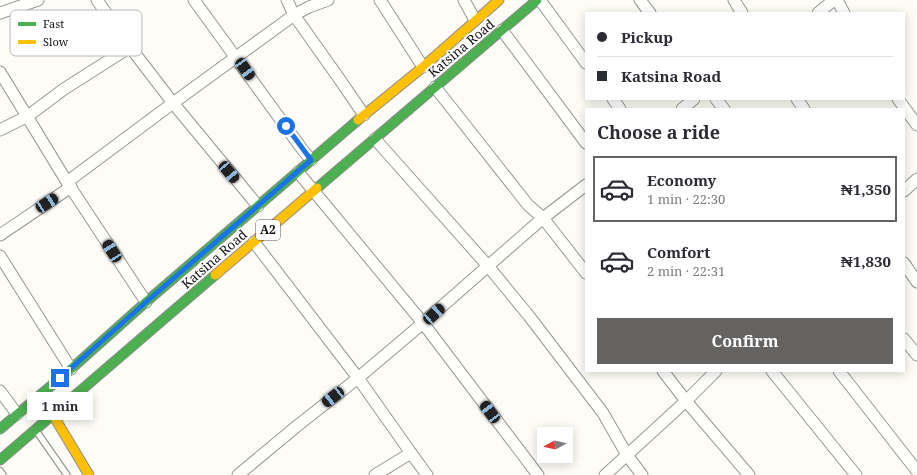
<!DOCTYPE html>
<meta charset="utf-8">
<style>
:root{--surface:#fff;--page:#f2f2f3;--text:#2b2b33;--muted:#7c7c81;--line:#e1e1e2;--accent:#646362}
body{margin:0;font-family:"Noto Serif",serif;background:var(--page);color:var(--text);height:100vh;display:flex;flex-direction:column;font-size:15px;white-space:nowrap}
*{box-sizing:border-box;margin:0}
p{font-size:13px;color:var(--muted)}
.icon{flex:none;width:22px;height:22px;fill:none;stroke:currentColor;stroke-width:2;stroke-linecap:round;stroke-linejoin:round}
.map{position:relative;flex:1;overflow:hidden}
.side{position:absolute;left:585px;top:108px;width:320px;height:264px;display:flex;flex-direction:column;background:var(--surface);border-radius:0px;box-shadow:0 2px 10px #0003}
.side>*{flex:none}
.banner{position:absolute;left:585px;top:12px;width:320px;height:88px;border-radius:0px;box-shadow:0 2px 10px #0003;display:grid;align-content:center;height:88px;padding:0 12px;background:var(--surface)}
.needle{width:26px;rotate:262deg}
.tools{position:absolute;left:537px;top:427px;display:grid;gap:8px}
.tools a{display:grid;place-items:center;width:36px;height:36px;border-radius:0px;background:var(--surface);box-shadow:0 2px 10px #0003;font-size:20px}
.end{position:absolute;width:18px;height:18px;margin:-9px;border:5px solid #1a73e8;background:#fff;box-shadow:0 0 0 2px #fff}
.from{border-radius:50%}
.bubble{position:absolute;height:28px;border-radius:0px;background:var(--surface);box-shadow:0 2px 10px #0003;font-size:13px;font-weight:700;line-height:28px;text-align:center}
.car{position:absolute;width:12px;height:24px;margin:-12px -6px;border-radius:5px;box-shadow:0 0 3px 1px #0007;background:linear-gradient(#222 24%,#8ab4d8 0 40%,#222 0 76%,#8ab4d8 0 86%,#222 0)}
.banner b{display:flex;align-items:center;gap:14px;height:38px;font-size:15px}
.banner b+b{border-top:1px solid var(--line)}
.banner i{width:10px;height:10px;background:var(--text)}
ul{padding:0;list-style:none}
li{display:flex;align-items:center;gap:12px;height:66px;margin:0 8px 6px;padding:0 4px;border:2px solid transparent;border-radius:0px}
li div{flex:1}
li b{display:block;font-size:15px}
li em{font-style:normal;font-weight:700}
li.selected{border-color:var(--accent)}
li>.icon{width:36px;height:36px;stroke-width:1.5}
h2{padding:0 12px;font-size:18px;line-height:48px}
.button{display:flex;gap:8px;margin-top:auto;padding:8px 12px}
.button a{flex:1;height:46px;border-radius:0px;background:var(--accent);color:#fff;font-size:16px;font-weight:700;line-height:46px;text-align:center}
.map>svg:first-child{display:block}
</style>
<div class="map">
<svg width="917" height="475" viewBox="0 0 917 475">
<rect width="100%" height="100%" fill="#fdfcf7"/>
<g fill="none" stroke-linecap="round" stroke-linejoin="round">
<defs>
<g id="lane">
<polyline points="37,432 67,475"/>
<polyline points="0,471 3,475"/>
</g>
<g id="street">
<polyline points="97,0 130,47 173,103 258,206"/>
<polyline points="194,0 236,58 302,149 311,160"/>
<polyline points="287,0 294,15 338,77 364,115"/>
<polyline points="380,0 423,67"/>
<polyline points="464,0 475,20"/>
<polyline points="540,0 586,63"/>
<polyline points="640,0 650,13"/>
<polyline points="734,0 742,13"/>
<polyline points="837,0 844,13"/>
<polyline points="0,13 38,0"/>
<polyline points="818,13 834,0"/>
<polyline points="502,30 586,143"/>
<polyline points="0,72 67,182 146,302"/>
<polyline points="435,87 528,205 543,218 586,273"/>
<polyline points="613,99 620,109"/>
<polyline points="716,99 724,109"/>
<polyline points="797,99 804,109"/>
<polyline points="898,99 917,125"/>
<polyline points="682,109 694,99"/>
<polyline points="0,130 28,116 64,89 130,47"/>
<polyline points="375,139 488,266 543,218 586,185"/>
<polyline points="298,172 423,323 538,475"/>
<polyline points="67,182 173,103 294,15 309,7 328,0"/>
<polyline points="904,191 917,179"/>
<polyline points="0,235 71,187"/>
<polyline points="0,256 71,369"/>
<polyline points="904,263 917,282"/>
<polyline points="904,339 917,355"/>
<polyline points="663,371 686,401 749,475"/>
<polyline points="772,371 856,475"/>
<polyline points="839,371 917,471"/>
<polyline points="0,391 17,414"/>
<polyline points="238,475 297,426 358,378 254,242"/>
<polyline points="375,475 411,453"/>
<polyline points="427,475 411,453 358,378 423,323 488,266 529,316 603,413 627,455 605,475"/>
<polyline points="642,475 627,455 686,401 716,371"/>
</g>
<g id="fast">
<polyline points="317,188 537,0"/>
<polyline points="0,429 71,369 146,302 358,120"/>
<polyline points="0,460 215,275"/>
</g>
<g id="slow">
<polyline points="358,120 423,67 499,0"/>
<polyline points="215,275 317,188"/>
<polyline points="53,415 89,475"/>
</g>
</defs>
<!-- lane casing -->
<use href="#lane" stroke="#979795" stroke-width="8"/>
<!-- street casing -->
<use href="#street" stroke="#979795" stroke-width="13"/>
<!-- fast casing -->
<use href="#fast" stroke="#8e8d8b" stroke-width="11"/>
<!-- slow casing -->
<use href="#slow" stroke="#8e8d8b" stroke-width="11"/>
<!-- lane -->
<use href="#lane" stroke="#fffffe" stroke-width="5.5"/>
<!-- street -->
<use href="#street" stroke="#fffffe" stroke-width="11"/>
<!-- fast -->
<use href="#fast" stroke="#4caf50" stroke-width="9"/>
<!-- slow -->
<use href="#slow" stroke="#ffc107" stroke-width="9"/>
</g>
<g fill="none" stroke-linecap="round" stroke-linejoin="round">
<!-- route -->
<polyline stroke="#1a73e8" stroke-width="5" points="60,378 146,302 311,160 286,126"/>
</g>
<g text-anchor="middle" stroke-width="4" stroke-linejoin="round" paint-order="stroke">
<!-- shield labels -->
<rect fill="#fff" stroke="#585858" stroke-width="1" x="256" y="220" width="24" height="20" rx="3"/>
<g font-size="12" font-weight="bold" fill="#111">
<text x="268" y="234">A2</text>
</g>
<!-- street labels -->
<g font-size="13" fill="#111" stroke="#fff">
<text transform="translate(461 48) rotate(-40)" y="5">Katsina Road</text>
<text transform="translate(214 259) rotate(-41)" y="5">Katsina Road</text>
</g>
</g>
<!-- legend -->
<rect x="10" y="10" width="132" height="46" rx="6" fill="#fff" stroke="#b8b8b8" stroke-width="1"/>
<rect x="18" y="22" width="18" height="4" fill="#4caf50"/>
<rect x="18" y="40" width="18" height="4" fill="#ffc107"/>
<g font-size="11" fill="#111">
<text x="43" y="28">Fast</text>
<text x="43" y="46">Slow</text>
</g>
</svg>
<div class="tools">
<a><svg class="needle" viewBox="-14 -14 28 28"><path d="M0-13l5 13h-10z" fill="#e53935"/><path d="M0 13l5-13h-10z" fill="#7c7c81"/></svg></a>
</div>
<i class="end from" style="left:286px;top:126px"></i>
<i class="end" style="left:60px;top:378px"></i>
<div class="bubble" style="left:27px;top:392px;width:66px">1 min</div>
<i class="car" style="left:245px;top:69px;rotate:144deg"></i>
<i class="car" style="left:229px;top:172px;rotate:140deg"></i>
<i class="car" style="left:47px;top:203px;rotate:57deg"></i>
<i class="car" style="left:112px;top:251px;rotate:327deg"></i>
<i class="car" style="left:434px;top:314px;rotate:48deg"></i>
<i class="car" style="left:333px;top:397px;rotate:232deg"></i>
<i class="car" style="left:490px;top:412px;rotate:323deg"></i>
<div class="banner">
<b><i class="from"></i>Pickup</b>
<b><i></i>Katsina Road</b>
</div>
<section class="side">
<h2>Choose a ride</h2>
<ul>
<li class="selected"><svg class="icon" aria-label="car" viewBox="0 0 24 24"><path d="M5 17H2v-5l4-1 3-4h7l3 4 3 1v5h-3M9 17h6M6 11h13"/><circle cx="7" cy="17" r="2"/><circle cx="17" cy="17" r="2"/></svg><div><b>Economy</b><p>1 min · 22:30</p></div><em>₦1,350</em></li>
<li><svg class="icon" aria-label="car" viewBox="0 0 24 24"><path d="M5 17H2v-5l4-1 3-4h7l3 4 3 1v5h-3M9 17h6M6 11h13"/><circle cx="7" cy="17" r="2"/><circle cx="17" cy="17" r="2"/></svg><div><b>Comfort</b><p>2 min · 22:31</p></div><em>₦1,830</em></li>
</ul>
<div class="button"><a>Confirm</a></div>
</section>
</div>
